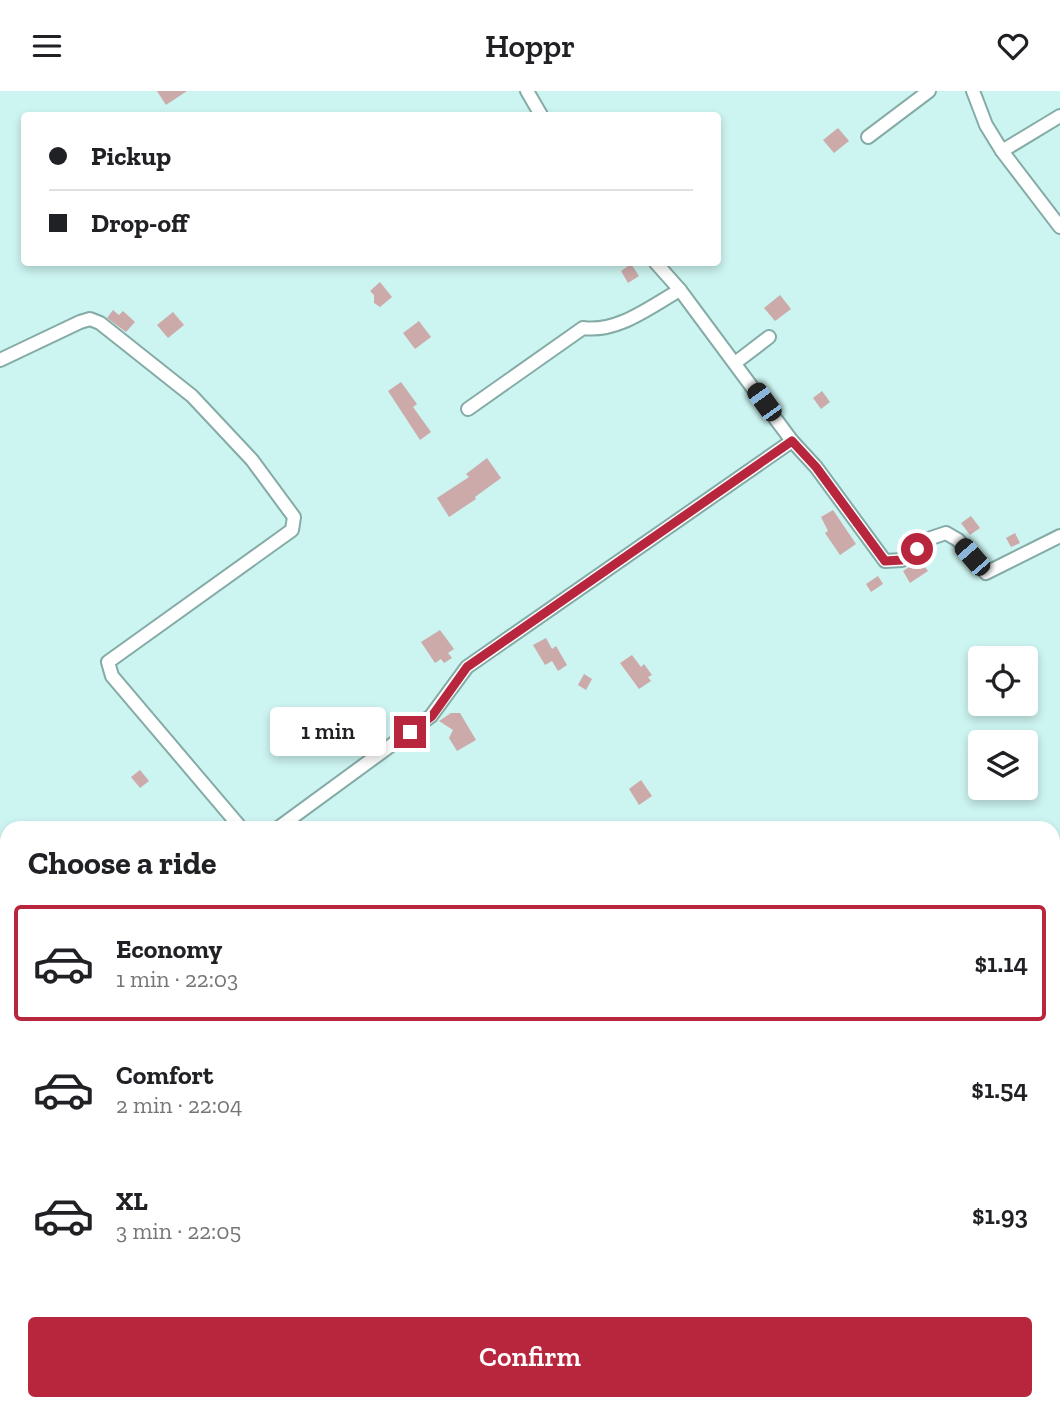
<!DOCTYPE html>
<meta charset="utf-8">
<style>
:root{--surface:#fff;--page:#f2f2f2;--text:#202124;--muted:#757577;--line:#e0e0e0;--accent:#b8263d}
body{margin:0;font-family:"Zilla Slab",serif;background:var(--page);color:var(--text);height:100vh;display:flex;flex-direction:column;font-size:26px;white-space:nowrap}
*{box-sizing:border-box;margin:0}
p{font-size:23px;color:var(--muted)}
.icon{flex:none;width:38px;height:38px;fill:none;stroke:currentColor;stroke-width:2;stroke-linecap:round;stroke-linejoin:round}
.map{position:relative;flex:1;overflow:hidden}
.details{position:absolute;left:0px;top:730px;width:1060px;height:590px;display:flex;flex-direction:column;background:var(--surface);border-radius:21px 21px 0 0;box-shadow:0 4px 10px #0003}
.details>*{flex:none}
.hud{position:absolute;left:21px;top:21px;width:700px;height:154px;border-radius:7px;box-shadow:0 4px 10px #0003;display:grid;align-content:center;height:154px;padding:0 28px;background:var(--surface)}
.buttons{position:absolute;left:968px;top:555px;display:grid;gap:14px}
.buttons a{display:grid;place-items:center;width:70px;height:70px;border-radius:7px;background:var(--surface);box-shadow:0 4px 10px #0003;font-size:35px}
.end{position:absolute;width:32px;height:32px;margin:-16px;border:9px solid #b8263d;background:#fff;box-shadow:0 0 0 4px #fff}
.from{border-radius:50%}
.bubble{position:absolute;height:49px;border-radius:7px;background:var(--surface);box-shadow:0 4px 10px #0003;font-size:23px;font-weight:600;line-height:49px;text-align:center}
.car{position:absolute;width:21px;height:42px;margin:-21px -10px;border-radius:9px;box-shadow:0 0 5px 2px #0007;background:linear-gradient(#222 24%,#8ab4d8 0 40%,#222 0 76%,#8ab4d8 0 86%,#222 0)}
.hud b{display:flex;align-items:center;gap:24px;height:66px;font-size:26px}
.hud b+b{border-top:2px solid var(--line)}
.hud i{width:18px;height:18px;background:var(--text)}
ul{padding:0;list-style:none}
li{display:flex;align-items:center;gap:21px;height:116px;margin:0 14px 10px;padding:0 14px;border:4px solid transparent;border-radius:7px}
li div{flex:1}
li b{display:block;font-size:26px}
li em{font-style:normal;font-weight:600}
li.active{border-color:var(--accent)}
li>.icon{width:63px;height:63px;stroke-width:1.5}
h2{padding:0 28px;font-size:32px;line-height:84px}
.action{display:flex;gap:14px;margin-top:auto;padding:14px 28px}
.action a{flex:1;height:80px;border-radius:7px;background:var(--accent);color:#fff;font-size:28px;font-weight:600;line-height:80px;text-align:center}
header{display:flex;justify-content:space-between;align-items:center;height:91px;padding:0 28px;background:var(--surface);font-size:32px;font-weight:600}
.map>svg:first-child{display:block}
</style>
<header><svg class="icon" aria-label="menu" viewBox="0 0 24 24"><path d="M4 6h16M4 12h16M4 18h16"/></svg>Hoppr<svg class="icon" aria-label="heart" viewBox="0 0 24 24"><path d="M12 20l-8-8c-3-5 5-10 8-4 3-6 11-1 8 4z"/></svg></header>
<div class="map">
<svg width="1060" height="1319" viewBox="0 0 1060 1319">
<rect width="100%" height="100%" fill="#ccf4f0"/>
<!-- building -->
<g fill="#cdaaaa">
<polygon points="157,0 187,0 166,14"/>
<polygon points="838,37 849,50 834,62 823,49"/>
<polygon points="631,173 639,185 628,192 621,180"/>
<polygon points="380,191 392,206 380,216 374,212 374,204 370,200"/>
<polygon points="780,204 791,218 775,230 764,217"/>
<polygon points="113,219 119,224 123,220 135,231 126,241 107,227"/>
<polygon points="173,221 184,234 168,247 157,234"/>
<polygon points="419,230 431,246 415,258 403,242"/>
<polygon points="401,291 417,313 413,316 431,341 420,349 388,300"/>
<polygon points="822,300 830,311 821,318 813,307"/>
<polygon points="487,367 501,387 475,406 476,408 449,426 437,407 469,386 466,383"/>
<polygon points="833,419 856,453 840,464 825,442 828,440 821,426"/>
<polygon points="971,425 980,437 970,444 961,432"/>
<polygon points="1015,442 1020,452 1011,456 1006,447"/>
<polygon points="920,469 928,480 910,492 903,480"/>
<polygon points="878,485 883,493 871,501 866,493"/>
<polygon points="440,539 454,558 448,562 452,567 444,572 441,568 435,572 421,551"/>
<polygon points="546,547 552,558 556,555 567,574 558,580 552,570 545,574 533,554"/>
<polygon points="632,564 641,576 644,573 652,584 648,586 651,590 639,598 620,572"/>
<polygon points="584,583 592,588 586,599 578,594"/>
<polygon points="451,622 460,622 476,649 457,660 449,647 453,639 439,630"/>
<polygon points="283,626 294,639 281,650 270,636"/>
<polygon points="140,679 149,690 140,697 131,686"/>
<polygon points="641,689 652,705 639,714 629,698"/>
</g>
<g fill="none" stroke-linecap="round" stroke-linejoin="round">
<defs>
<g id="street">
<polyline points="527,0 541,24"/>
<polyline points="973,0 986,34 1002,60 1060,136"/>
<polyline points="868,46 929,0"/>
<polyline points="1002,60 1060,25"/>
<polyline points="656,172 680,199 792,350 816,376 885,470 902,469 931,447 946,442 958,449 986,482 1060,445"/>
<polyline points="0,269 80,231 90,228 100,232 192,305 252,369 294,426 292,439 108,571 112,585 241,737"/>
<polyline points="735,272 769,246"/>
<path d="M468 318 583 237C618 242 651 215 680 199"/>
<polyline points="278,737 431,625 467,576 792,350"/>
<polyline points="0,937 7,932"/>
<polyline points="0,1111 7,1106"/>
<polyline points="105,1312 110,1319"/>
<polyline points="499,1312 505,1319"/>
<polyline points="553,1319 561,1312"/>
</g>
</defs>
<!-- street casing -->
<use href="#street" stroke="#85aba7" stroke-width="16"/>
<!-- street -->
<use href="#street" stroke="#fff" stroke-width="12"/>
</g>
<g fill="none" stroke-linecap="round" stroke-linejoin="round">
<!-- route -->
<polyline stroke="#b8263d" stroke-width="9" points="410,641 432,625 467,576 792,350 816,376 885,470 902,469 917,458"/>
</g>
</svg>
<div class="buttons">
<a><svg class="icon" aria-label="locate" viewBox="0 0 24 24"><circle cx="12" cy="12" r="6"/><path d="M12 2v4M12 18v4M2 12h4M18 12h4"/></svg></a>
<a><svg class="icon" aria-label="layers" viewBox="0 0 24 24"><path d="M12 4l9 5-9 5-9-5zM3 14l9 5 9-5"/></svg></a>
</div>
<i class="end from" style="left:917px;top:458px"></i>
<i class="end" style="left:410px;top:641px"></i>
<div class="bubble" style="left:270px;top:616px;width:116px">1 min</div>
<i class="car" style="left:764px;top:311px;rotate:324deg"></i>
<i class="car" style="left:972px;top:466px;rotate:319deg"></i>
<div class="hud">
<b><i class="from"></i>Pickup</b>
<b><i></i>Drop-off</b>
</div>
<section class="details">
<h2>Choose a ride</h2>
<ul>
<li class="active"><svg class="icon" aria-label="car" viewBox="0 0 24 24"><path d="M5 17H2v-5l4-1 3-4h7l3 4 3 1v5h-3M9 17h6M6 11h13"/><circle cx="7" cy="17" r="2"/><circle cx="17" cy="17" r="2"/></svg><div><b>Economy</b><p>1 min · 22:03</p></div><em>$1.14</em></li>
<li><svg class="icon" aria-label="car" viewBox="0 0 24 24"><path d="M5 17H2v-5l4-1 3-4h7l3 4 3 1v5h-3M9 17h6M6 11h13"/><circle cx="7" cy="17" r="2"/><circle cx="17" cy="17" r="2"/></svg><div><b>Comfort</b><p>2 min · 22:04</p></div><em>$1.54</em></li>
<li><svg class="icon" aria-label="car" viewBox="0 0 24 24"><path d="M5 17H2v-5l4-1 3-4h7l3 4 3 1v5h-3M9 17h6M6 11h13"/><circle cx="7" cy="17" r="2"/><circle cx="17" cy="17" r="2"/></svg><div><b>XL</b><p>3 min · 22:05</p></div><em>$1.93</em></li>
</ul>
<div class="action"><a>Confirm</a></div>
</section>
</div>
